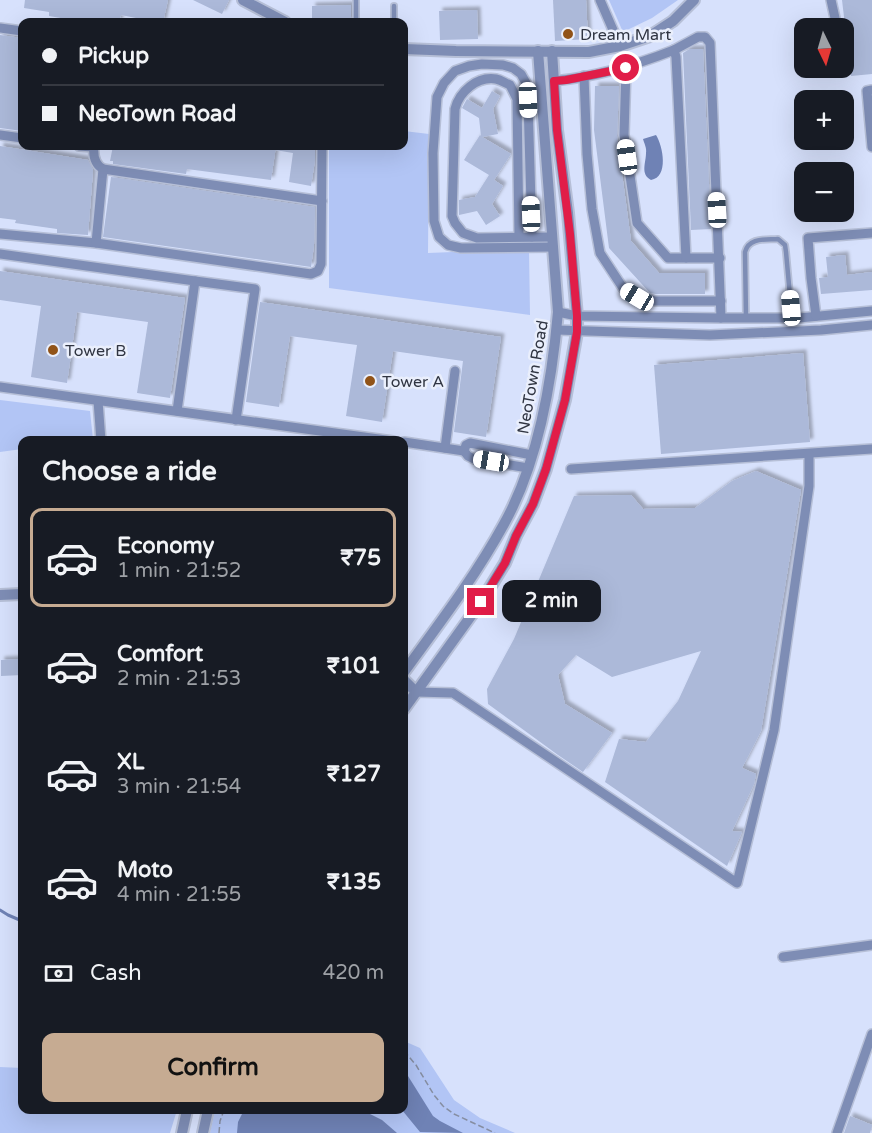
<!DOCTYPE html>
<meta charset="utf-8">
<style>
:root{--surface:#171b24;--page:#242831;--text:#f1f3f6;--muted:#9ea1a6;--line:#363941;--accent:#c6ab92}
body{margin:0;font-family:"Varela Round",sans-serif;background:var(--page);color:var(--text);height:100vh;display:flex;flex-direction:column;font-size:22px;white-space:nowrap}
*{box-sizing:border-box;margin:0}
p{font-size:20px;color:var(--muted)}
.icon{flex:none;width:33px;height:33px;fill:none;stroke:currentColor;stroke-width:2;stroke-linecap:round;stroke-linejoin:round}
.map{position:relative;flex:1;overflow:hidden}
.side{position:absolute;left:18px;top:436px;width:390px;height:678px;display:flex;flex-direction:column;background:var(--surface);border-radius:12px;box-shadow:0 6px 24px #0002}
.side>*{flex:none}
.guide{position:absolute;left:18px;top:18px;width:390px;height:132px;border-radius:12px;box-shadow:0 6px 24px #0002;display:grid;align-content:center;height:132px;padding:0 24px;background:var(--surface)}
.needle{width:39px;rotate:175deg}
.fabs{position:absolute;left:794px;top:18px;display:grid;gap:12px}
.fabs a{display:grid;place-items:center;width:60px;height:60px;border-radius:12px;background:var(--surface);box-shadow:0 6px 24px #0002;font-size:30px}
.end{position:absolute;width:27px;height:27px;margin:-14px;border:8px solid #e11d48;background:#fff;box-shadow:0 0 0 3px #fff}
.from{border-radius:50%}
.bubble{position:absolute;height:42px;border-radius:12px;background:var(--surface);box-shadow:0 6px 24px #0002;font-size:20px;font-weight:700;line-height:42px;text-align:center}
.car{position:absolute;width:18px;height:36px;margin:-18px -9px;border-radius:8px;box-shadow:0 0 4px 2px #0007;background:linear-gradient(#fff 24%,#345 0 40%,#fff 0 76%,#345 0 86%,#fff 0)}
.guide b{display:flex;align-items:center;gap:21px;height:57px;font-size:22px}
.guide b+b{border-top:2px solid var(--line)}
.guide i{width:15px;height:15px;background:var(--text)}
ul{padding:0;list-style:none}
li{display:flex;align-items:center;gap:18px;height:99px;margin:0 12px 9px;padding:0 12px;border:3px solid transparent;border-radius:12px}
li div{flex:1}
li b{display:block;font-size:22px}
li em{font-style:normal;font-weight:700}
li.on{border-color:var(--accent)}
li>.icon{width:54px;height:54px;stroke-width:1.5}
h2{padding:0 24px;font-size:27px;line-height:72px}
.pay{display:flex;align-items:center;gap:15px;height:66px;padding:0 24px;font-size:22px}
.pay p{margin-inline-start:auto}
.action{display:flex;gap:12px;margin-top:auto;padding:12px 24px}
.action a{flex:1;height:69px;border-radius:12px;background:var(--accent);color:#111;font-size:24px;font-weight:700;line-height:69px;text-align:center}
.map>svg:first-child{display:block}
</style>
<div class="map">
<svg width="872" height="1133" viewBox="0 0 872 1133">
<defs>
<filter id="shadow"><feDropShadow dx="3.5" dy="-3.5" stdDeviation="1.5" flood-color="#0004"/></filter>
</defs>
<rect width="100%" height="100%" fill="#d7e1fc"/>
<!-- green -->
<g fill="#b2c5f5">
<polygon points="609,0 678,0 652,18 623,32"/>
<polygon points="404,131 429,134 428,253 529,249 530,315 329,288 329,146 404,146"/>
<polygon points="0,400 90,411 93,440 22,441 22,449 0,452"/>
<polygon points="404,1041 420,1048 454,1100 480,1118 515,1133 210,1133 215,1110 404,1110"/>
<polygon points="0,1067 22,1068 22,1110 177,1110 170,1133 0,1133"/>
</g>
<!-- water -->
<g fill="#6f82b5">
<path d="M656 135C663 146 669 177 651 180 640 174 646 163 646 153 647 148 644 143 643 139Z"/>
<polygon points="404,1075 408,1076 433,1116 440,1121 463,1133 420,1132 402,1110 404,1110"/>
<polygon points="244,1110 362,1110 382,1120 397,1133 237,1133 238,1122"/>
</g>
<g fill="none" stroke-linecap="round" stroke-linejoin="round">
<!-- stream -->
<polyline stroke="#6f82b5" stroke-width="3" points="0,910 8,915 22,921"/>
</g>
<!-- building -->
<g fill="#acb9d9" filter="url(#shadow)">
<polygon points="25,0 168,0 163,22 141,22 141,19 121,15 119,22 71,22 72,20 49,16 49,12 24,8"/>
<polygon points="193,0 229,0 222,14"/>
<polygon points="553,0 586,0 588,39 555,41"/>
<polygon points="842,0 872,0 872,74 851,76"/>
<polygon points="351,5 351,22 312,22 312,6"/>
<polygon points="477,10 478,39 440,40 439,11"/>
<polygon points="0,35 22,38 22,131 0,128"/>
<polygon points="690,49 703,49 711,229 691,230 683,53"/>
<polygon points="595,86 619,86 617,136 631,241 659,273 705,273 705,294 656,294 650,293 609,248 594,130"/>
<polygon points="492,91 500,96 493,109 498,134 482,137 511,154 494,180 503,186 492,204 500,216 486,225 477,211 459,215 459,200 475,197 489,175 464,160 480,135 481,136 479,118 462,108 467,99 482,108"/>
<polygon points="0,146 88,160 93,170 88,235 57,233 57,229 15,223 16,220 0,218"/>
<polygon points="113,146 276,146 271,180 187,169 186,174 113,164 113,161 110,161"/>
<polygon points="276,146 315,146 315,160 311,186 289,182 293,153 275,150"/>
<polygon points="111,177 315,207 314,245 311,267 103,237"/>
<polygon points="845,255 847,275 872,272 872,290 821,294 819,278 828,277 826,257"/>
<polygon points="0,271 185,298 170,398 137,393 148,322 77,312 67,383 31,377 41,306 0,300"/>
<polygon points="260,302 501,337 486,437 454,432 463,361 393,351 382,422 346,416 357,345 290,336 279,407 246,402"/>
<polygon points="803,353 810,442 661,454 654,365"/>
<polygon points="756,471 801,490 761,731 742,768 756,774 754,784 732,831 742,832 727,866 605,782 619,739 646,742 678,701 701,651 612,677 576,655 558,675 565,704 612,733 583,772 558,755 488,704 487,689 514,639 574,496 631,495 643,509 695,508 732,481"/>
<polygon points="22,659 22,675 1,676 1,660"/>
<polygon points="850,1116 872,1125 870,1133 844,1133"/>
</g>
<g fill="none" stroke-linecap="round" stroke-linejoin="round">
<defs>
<g id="service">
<polyline points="356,0 356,22"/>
<polyline points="394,6 394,22"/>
<path d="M746 318 745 252C749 237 766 240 778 239L785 245 786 252 792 318"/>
</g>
<g id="minor">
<polyline points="600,0 620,46"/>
<polyline points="831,0 835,18"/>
<polyline points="0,28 22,31"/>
<polyline points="674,50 698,37 705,37 710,43 721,318"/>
<polyline points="626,68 624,135 637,223 668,258 720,258"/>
<polyline points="584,76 587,154 592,209 600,253 623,288 637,296 655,301 721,301"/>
<path d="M554 81C595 77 636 65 674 50L676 57 686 258"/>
<polyline points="872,90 867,91 872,147"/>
<polyline points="0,135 22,138"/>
<polyline points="79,146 93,147"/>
<path d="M94 146C93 155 94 164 103 169L322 201"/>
<polyline points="0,234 96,243 311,274 318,271 321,264 322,146"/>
<path d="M519 237 517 99 510 85C505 83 501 80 496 79 477 76 459 92 455 109L452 216 455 223 463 233 477 238 552 237"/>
<polyline points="532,237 528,101 526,83 521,74 513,68 503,65 482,64 469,66 455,71 444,83 437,97 433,153 434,221 439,237 448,245 461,248 553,247"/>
<polyline points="96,243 103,169"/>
<polyline points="0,254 195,281 177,411"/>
<polyline points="195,281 255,289 236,420"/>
<polyline points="558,312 577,316 721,318 799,318 872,311"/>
<polyline points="816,316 811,278 808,238 872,233"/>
<polyline points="557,330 710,335 821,330 872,325"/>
<polyline points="0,387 393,441"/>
<polyline points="98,401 101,441"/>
<polyline points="404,442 464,451"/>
<polyline points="445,448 455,371"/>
<polyline points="528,468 474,459 468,456 464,451 466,445 470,443 532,455"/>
<polyline points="571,469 872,449"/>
<polyline points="416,692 453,693 737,883 774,730 809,486 809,454"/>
<polyline points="783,957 872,945"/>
<polyline points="837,1133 872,1034"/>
</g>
<g id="tertiary">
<polyline points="243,0 285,22"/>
<polyline points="404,49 456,51 589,52 620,46 650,36 673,21 694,0"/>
<polyline points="0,595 22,594"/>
<path d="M404 672C439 624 475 577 504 524 538 463 552 381 558 312L538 51"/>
<polyline points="404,680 416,692"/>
<polyline points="404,709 481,602 505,563 516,536 533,504 546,469 565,400 577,332 577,316 568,213 557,130 552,51"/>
<polyline points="182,1133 187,1110"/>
<polyline points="203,1133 208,1110"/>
</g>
</defs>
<!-- service casing -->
<use href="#service" stroke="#b6bfd7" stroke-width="8"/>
<!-- minor casing -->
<use href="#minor" stroke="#b6bfd7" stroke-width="12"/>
<!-- tertiary casing -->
<use href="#tertiary" stroke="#b6bfd7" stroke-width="14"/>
<!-- path -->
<g stroke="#868ea2" stroke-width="1.5" stroke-dasharray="6 3" stroke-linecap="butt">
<polyline points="404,1051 416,1065 434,1095 443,1106 454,1114 495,1133"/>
<polyline points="219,1133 220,1121 224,1110"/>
</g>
<!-- service -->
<use href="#service" stroke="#7e8db5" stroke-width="4.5"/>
<!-- minor -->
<use href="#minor" stroke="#7e8db5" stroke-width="9"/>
<!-- tertiary -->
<use href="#tertiary" stroke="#7e8db5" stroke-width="10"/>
</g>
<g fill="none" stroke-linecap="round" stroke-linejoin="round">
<!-- route -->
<polyline stroke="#e11d48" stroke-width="8" points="481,602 505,563 516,536 533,504 546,469 565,400 577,332 577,316 570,234 557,130 554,81 566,80 626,68"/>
</g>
<!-- markers -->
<g fill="#915318" stroke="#eaeffc" stroke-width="2">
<circle cx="568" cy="34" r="6"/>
<circle cx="53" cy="350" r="6"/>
<circle cx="370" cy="381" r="6"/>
</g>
<g text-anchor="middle" stroke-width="5" stroke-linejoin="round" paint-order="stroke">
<!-- poi labels -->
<g font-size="16" fill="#303542" stroke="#eaeffc" text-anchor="start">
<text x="580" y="40">Dream Mart</text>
<text x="65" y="356">Tower B</text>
<text x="382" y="387">Tower A</text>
</g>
<!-- street labels -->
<g font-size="16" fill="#303542" stroke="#eaeffc">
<text transform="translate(532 377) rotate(-80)" y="6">NeoTown Road</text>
</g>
</g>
</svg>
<div class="fabs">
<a><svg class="needle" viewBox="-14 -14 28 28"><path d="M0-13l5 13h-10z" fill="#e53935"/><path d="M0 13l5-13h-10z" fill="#9ea1a6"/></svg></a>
<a>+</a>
<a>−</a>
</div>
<i class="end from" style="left:626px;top:68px"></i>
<i class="end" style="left:481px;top:602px"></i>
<div class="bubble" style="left:502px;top:580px;width:99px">2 min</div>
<i class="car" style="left:528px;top:100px;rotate:178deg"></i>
<i class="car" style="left:627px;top:157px;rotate:352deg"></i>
<i class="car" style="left:717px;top:210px;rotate:357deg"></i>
<i class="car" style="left:531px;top:214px;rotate:358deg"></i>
<i class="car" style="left:637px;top:297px;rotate:301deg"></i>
<i class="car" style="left:791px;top:308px;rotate:355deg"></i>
<i class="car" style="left:491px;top:461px;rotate:279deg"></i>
<div class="guide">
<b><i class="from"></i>Pickup</b>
<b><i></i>NeoTown Road</b>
</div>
<section class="side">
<h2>Choose a ride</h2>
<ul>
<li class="on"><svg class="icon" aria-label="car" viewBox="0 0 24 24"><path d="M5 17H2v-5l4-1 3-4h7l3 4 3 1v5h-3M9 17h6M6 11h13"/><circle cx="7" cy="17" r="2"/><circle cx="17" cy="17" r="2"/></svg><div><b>Economy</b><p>1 min · 21:52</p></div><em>₹75</em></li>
<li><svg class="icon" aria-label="car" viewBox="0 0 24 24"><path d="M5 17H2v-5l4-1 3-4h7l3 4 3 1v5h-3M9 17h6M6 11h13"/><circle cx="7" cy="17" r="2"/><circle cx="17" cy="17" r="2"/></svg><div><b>Comfort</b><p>2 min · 21:53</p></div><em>₹101</em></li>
<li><svg class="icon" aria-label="car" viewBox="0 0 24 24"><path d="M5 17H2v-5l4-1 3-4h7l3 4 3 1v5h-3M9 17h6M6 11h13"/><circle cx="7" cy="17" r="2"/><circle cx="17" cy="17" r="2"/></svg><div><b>XL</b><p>3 min · 21:54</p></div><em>₹127</em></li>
<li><svg class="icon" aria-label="car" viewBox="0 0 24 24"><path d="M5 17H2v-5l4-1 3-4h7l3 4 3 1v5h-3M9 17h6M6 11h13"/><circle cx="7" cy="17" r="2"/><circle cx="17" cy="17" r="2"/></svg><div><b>Moto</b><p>4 min · 21:55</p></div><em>₹135</em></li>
</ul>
<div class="pay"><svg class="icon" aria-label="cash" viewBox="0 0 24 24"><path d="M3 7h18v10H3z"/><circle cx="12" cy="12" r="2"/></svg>Cash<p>420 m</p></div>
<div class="action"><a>Confirm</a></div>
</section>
</div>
